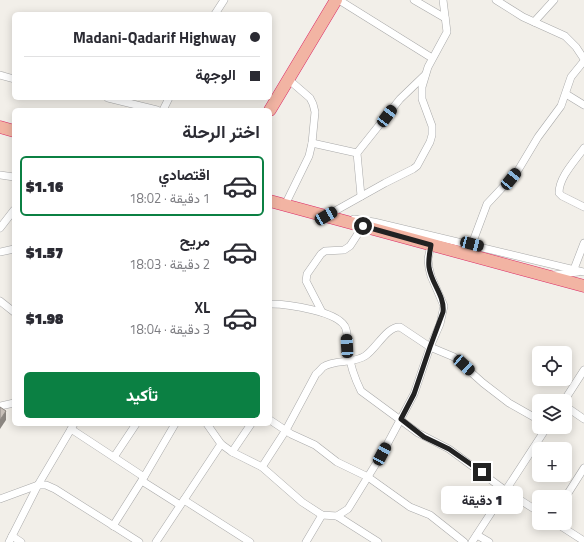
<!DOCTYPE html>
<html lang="ar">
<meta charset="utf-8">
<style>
:root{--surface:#fff;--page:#f7f7f7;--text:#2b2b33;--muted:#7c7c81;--line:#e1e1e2;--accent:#0b8043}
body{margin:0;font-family:"Titillium Web",Vazirmatn,sans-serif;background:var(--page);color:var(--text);direction:rtl;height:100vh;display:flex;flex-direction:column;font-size:15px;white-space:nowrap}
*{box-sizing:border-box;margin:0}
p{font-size:13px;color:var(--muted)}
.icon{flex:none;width:22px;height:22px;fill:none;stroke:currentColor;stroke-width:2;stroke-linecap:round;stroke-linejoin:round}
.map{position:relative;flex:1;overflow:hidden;direction:ltr}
.drawer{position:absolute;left:12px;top:108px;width:260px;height:318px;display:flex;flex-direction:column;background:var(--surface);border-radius:6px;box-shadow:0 2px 10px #0003;direction:rtl}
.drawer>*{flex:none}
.hud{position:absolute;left:12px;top:12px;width:260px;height:88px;border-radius:6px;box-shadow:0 2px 10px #0003;direction:rtl;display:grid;align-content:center;height:88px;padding:0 12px;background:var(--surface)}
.controls{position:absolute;left:532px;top:346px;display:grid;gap:8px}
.controls a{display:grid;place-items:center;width:40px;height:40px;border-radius:6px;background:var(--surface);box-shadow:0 2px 10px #0003;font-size:20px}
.end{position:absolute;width:18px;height:18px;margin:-9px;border:5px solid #222;background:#fff;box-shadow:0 0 0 2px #fff}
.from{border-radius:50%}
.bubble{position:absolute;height:28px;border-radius:6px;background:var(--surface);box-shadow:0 2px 10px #0003;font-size:13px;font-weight:800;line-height:28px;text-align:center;direction:rtl}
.car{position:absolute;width:12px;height:24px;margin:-12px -6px;border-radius:5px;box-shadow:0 0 3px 1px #0007;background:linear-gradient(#222 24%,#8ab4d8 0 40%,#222 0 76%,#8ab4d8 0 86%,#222 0)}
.hud b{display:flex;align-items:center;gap:14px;height:38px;font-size:15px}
.hud b+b{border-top:1px solid var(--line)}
.hud i{width:10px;height:10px;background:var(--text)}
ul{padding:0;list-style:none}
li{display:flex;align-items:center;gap:12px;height:60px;margin:0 8px 6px;padding:0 4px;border:2px solid transparent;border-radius:6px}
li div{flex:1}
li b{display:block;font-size:15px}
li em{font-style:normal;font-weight:800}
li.on{border-color:var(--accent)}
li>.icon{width:36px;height:36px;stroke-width:1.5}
h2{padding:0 12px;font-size:18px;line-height:48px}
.primary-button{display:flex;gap:8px;margin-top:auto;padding:8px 12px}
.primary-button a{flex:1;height:46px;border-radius:6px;background:var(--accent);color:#fff;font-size:16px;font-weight:800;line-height:46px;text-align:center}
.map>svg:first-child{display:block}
</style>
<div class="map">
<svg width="584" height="542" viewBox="0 0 584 542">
<rect width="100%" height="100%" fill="#f2efe9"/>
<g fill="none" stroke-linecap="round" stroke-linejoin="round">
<defs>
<g id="minor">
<polyline points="339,0 432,58"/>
<polyline points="414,0 445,18"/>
<polyline points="496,0 523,17 565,36 576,47 584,59"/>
<polyline points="215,14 224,0"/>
<polyline points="534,22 554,0"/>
<polyline points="0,75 14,79"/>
<polyline points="566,94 584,105"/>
<polyline points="108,98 157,110"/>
<polyline points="163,110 169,98"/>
<polyline points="312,143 357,153"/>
<path d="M584 148C575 161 559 177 559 193L562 196 584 207"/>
<polyline points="0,175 14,177"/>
<polyline points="361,196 357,153 400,99 425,75"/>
<polyline points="285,205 309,156 312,143 315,112 313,104 310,98 288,79"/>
<polyline points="326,216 385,183 413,169 417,166 430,142 432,135 432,126 422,99 422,87 428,67 447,32 443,0"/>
<polyline points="354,219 374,222 584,272"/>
<polyline points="0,228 14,210"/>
<polyline points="472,244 487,204 517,172 538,137 561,106 571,77 584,61"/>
<polyline points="0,252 14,249"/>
<polyline points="574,269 584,243"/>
<polyline points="554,275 578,272"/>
<polyline points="0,301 14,312"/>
<path d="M270 304C286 304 341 311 346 329 348 336 347 344 348 350 350 364 355 379 361 391L418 433 449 449 506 491 539 512"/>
<polyline points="322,312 306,281 307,274 321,254 325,251 344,250 350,246 363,226"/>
<polyline points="564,401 584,370"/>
<polyline points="0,406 14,403"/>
<polyline points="565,406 584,419"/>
<polyline points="270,420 291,434 315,445 337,462 368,477 410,507 430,515 464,542"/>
<polyline points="207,424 221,444 232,452 262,467 302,502 322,515 337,516 378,542"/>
<polyline points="71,429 144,477"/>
<polyline points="232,452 251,424"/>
<polyline points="114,457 136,424"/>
<path d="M262 467 286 430 316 374C319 372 321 369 323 367 335 359 353 364 365 356 376 349 387 326 400 327L430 347 454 357 483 383 509 403 539 420"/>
<polyline points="142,481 180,505"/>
<polyline points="565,498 584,468"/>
<polyline points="0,499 38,485 46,485 55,489 139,542"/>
<polyline points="184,500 250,542"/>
<polyline points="337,516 348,509 382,454 414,394 430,347 440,324 444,306 431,276 429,268 428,259 431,245"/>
<polyline points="556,523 584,541"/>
<polyline points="113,526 144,477 175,424"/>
<polyline points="477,535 489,542"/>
<polyline points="12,536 21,542"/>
<polyline points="9,542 38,485 74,424"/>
<polyline points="156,542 221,444"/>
<polyline points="306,542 322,515"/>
<polyline points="472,542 547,427"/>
</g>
<g id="trunk">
<polyline points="270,110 336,0"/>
<polyline points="0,127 14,131"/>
<polyline points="270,201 584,286"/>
</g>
</defs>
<!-- minor casing -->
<use href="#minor" stroke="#a9a9a9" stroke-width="8"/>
<!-- trunk casing -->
<use href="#trunk" stroke="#dc2a67" stroke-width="13"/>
<!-- minor -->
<use href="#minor" stroke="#fff" stroke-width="7"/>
<!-- trunk -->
<use href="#trunk" stroke="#f2b4a3" stroke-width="12"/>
</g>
<!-- shaded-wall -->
<polygon fill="#8b8681" points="6,411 6,420 0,429 0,420"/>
<!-- building -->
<polygon fill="#c7bfb8" stroke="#8b8681" points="0,407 6,411 0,420"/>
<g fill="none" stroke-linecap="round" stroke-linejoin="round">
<!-- route -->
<path stroke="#222" stroke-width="5" d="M363 226 431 245C430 252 428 259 429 267 431 283 445 296 443 312L430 347 414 394 401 419 424 437 449 449 482 472"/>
</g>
</svg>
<div class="controls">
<a><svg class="icon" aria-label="locate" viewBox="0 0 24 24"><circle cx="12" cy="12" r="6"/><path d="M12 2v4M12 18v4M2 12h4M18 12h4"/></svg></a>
<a><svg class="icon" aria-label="layers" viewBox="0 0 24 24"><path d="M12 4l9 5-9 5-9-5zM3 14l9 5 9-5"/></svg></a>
<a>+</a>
<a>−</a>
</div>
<i class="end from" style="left:363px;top:226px"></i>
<i class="end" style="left:482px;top:472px"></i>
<div class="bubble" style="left:441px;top:486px;width:82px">1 دقيقة</div>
<i class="car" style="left:387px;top:116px;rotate:37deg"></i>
<i class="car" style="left:511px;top:179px;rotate:39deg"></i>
<i class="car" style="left:326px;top:216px;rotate:60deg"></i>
<i class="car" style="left:472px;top:244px;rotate:105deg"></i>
<i class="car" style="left:347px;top:346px;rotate:357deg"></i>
<i class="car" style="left:464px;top:365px;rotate:132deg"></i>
<i class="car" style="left:382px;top:454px;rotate:28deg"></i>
<div class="hud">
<b><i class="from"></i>Madani-Qadarif Highway</b>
<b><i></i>الوجهة</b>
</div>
<section class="drawer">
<h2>اختر الرحلة</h2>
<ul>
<li class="on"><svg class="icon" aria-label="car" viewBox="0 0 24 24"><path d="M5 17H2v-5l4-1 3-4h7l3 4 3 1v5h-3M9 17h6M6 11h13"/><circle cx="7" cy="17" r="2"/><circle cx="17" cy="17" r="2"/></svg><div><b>اقتصادي</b><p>1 دقيقة · 18:02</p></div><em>$1.16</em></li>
<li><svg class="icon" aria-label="car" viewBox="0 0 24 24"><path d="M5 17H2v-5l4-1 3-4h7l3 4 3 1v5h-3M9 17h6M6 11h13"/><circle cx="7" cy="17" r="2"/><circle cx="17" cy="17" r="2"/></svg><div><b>مريح</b><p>2 دقيقة · 18:03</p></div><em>$1.57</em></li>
<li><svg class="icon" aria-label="car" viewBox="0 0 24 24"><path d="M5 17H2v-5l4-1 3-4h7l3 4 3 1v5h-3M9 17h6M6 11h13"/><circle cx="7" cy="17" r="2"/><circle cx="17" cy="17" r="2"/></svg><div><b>XL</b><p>3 دقيقة · 18:04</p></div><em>$1.98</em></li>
</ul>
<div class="primary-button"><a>تأكيد</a></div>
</section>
</div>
